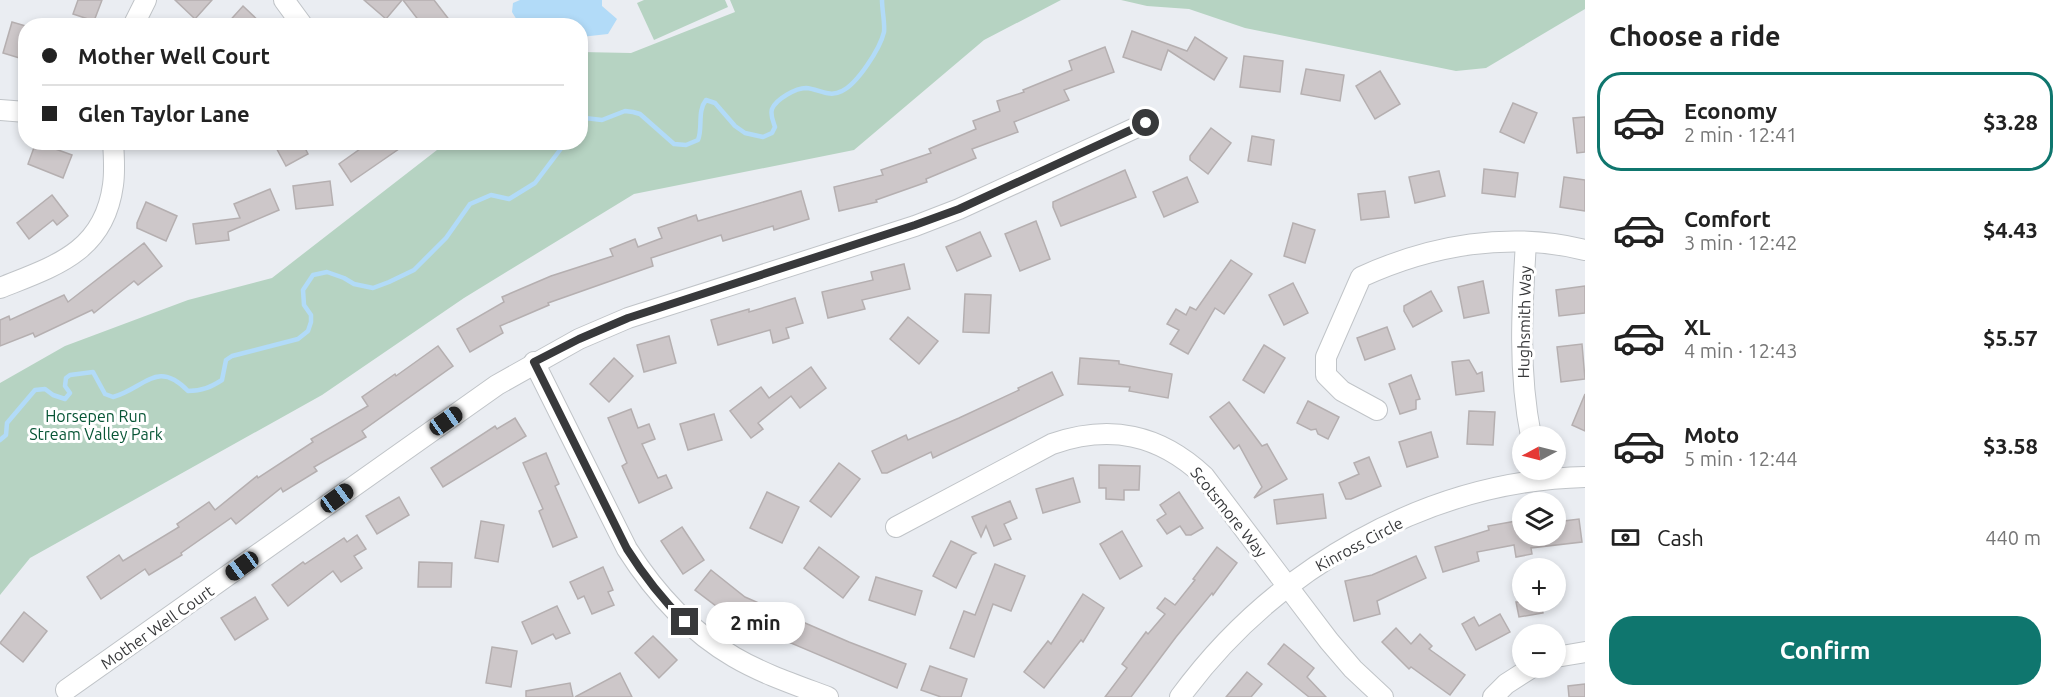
<!DOCTYPE html>
<meta charset="utf-8">
<style>
:root{--surface:#fff;--page:#f6f6f6;--text:#222;--muted:#767676;--line:#e0e0e0;--accent:#0f766e}
body{margin:0;font-family:Ubuntu,sans-serif;background:var(--page);color:var(--text);height:100vh;display:flex;flex-direction:column;font-size:22px;white-space:nowrap}
*{box-sizing:border-box;margin:0}
p{font-size:20px;color:var(--muted)}
.icon{flex:none;width:33px;height:33px;fill:none;stroke:currentColor;stroke-width:2;stroke-linecap:round;stroke-linejoin:round}
.map{position:relative;flex:1;overflow:hidden}
.drawer{display:flex;flex-direction:column;background:var(--surface);width:480px}
.drawer>*{flex:none}
.guide{position:absolute;left:18px;top:18px;width:570px;height:132px;border-radius:24px;box-shadow:0 3px 9px #0003;display:grid;align-content:center;height:132px;padding:0 24px;background:var(--surface)}
.needle{width:39px;rotate:263deg}
.fabs{position:absolute;left:1512px;top:426px;display:grid;gap:12px}
.fabs a{display:grid;place-items:center;width:54px;height:54px;border-radius:50%;background:var(--surface);box-shadow:0 3px 9px #0003;font-size:30px}
.end{position:absolute;width:27px;height:27px;margin:-14px;border:8px solid #38393b;background:#fff;box-shadow:0 0 0 3px #fff}
.from{border-radius:50%}
.bubble{position:absolute;height:42px;border-radius:21px;background:var(--surface);box-shadow:0 3px 9px #0003;font-size:20px;font-weight:700;line-height:42px;text-align:center}
.car{position:absolute;width:18px;height:36px;margin:-18px -9px;border-radius:8px;box-shadow:0 0 4px 2px #0007;background:linear-gradient(#222 24%,#8ab4d8 0 40%,#222 0 76%,#8ab4d8 0 86%,#222 0)}
.guide b{display:flex;align-items:center;gap:21px;height:57px;font-size:22px}
.guide b+b{border-top:2px solid var(--line)}
.guide i{width:15px;height:15px;background:var(--text)}
ul{padding:0;list-style:none}
li{display:flex;align-items:center;gap:18px;height:99px;margin:0 12px 9px;padding:0 12px;border:3px solid transparent;border-radius:24px}
li div{flex:1}
li b{display:block;font-size:22px}
li em{font-style:normal;font-weight:700}
li.on{border-color:var(--accent)}
li>.icon{width:54px;height:54px;stroke-width:1.5}
h2{padding:0 24px;font-size:27px;line-height:72px}
.pay{display:flex;align-items:center;gap:15px;height:66px;padding:0 24px;font-size:22px}
.pay p{margin-inline-start:auto}
.cta{display:flex;gap:12px;margin-top:auto;padding:12px 24px}
.cta a{flex:1;height:69px;border-radius:24px;background:var(--accent);color:#fff;font-size:24px;font-weight:700;line-height:69px;text-align:center}
main{display:flex;flex:1;min-height:0}
.map>svg:first-child{display:block}
</style>
<main>
<div class="map">
<svg width="1585" height="697" viewBox="0 0 1585 697">
<rect width="100%" height="100%" fill="#eaedf2"/>
<!-- green -->
<g fill="#b6d3c2">
<polygon points="644,0 725,0 728,7 654,40 637,3"/>
<polygon points="730,0 1061,0 984,40 854,150 634,194 464,298 322,395 30,558 0,595 0,383 65,346 188,300 272,278 446,143 580,142 581,52 631,53 735,12"/>
<polygon points="1121,0 1585,0 1585,9 1486,68 1456,71 1245,28 1189,9 1147,6"/>
</g>
<!-- water -->
<polygon fill="#b2dbf8" points="520,0 602,0 602,6 617,19 608,34 581,37 580,26 520,25 512,12 513,3"/>
<g fill="none" stroke-linecap="round" stroke-linejoin="round">
<!-- stream -->
<g stroke="#b2dbf8" stroke-width="4.5">
<path d="M580 123 585 118 602 120 625 111 633 112 640 114 674 144 686 145 698 140C703 128 697 111 706 100L715 103 735 126 745 133 763 137 772 133 775 127C773 121 770 115 772 109 776 99 796 88 806 88 819 89 829 98 842 91 857 84 880 49 884 32 885 23 882 10 882 0"/>
<path d="M0 440 6 435 7 423 35 390 45 389 53 395 65 399 70 393 65 386 66 378 70 375 93 372 105 394 113 397C145 388 157 359 188 391 202 391 211 387 222 380L226 360 232 356 298 339 308 331 311 322V315L304 305 303 290 313 275 327 272 344 278 354 284 373 288 389 282 414 270 446 238 470 204 491 195 509 199 535 183 566 142"/>
</g>
</g>
<!-- building -->
<g fill="#cdc7c9" stroke="#b5afb0" stroke-width="1.5">
<polygon points="78,0 102,0 94,21 73,14"/>
<polygon points="175,0 212,0 195,19"/>
<polygon points="364,0 402,0 386,19"/>
<polygon points="403,0 434,0 454,26 423,26"/>
<polygon points="243,6 264,26 225,26"/>
<polygon points="12,22 26,26 26,60 3,53"/>
<polygon points="1132,31 1187,51 1195,37 1227,58 1214,80 1168,50 1161,70 1123,57"/>
<polygon points="1105,47 1114,72 1064,90 1069,100 1014,122 1018,132 972,149 976,158 926,179 927,182 876,200 877,202 839,211 834,187 883,175 881,170 931,153 929,149 976,129 973,121 1000,111 997,101 1024,92 1023,90 1072,70 1069,61"/>
<polygon points="1244,56 1283,61 1280,92 1240,87"/>
<polygon points="1306,69 1344,75 1340,101 1301,94"/>
<polygon points="1380,71 1400,104 1375,119 1356,86"/>
<polygon points="1513,103 1537,113 1524,143 1500,132"/>
<polygon points="1585,117 1585,152 1577,153 1573,118"/>
<polygon points="1211,128 1231,143 1208,174 1190,160 1190,156"/>
<polygon points="1252,136 1274,140 1271,165 1248,161"/>
<polygon points="36,142 72,155 63,178 28,164"/>
<polygon points="273,142 302,142 308,154 286,166"/>
<polygon points="370,142 409,142 351,182 339,164"/>
<polygon points="1484,169 1518,173 1515,197 1482,193"/>
<polygon points="1125,170 1136,197 1061,226 1053,207 1053,202"/>
<polygon points="1439,171 1445,196 1415,203 1409,177"/>
<polygon points="1187,177 1198,202 1164,217 1153,192"/>
<polygon points="1564,177 1585,180 1585,211 1560,207"/>
<polygon points="330,181 333,205 296,209 293,186"/>
<polygon points="270,189 279,210 228,232 229,240 196,244 193,224 240,218 234,204"/>
<polygon points="801,191 809,219 774,230 773,226 723,241 721,235 651,258 653,266 548,303 549,305 500,326 503,333 470,352 457,329 504,302 502,297 551,276 613,256 610,249 635,239 638,247 662,238 658,228 696,215 698,221"/>
<polygon points="1385,191 1389,217 1361,220 1358,194"/>
<polygon points="52,195 68,216 57,225 53,220 29,239 17,223"/>
<polygon points="146,202 177,216 166,241 137,228 137,223"/>
<polygon points="1036,221 1050,259 1020,271 1005,234"/>
<polygon points="1293,223 1315,230 1305,263 1284,256"/>
<polygon points="980,232 991,256 957,271 946,247"/>
<polygon points="144,243 162,266 138,285 134,281 94,313 92,310 35,337 33,333 0,346 0,320 9,316 10,320 64,295 68,302"/>
<polygon points="1231,260 1252,274 1224,314 1215,308 1188,354 1170,344 1179,330 1167,324 1176,309 1186,315 1190,307 1196,310"/>
<polygon points="904,264 910,289 862,300 865,309 828,318 822,292 873,280 871,272"/>
<polygon points="1483,281 1489,313 1464,318 1458,287"/>
<polygon points="1293,283 1308,313 1284,325 1269,295"/>
<polygon points="1585,286 1585,313 1559,316 1556,290"/>
<polygon points="1431,291 1442,311 1413,327 1404,311 1404,306"/>
<polygon points="965,294 991,295 989,333 963,332"/>
<polygon points="795,298 803,323 786,328 789,338 773,343 770,330 718,345 711,320 749,309 749,312"/>
<polygon points="908,317 938,341 919,364 890,339"/>
<polygon points="1387,327 1395,349 1365,360 1357,338"/>
<polygon points="669,336 676,363 644,372 637,345"/>
<polygon points="1582,344 1585,379 1561,382 1557,347"/>
<polygon points="1264,345 1285,358 1264,393 1243,380"/>
<polygon points="438,346 453,366 362,431 366,437 314,467 317,471 283,492 281,488 236,524 231,518 181,553 182,555 149,575 145,569 101,599 87,577 119,555 123,561 179,527 177,524 209,502 215,510 257,476 258,478 313,442 311,439 368,406 362,397 395,374 396,376"/>
<polygon points="614,358 633,376 609,402 590,384"/>
<polygon points="1080,358 1119,361 1119,364 1172,374 1168,398 1129,391 1130,387 1078,384"/>
<polygon points="1469,360 1477,374 1482,372 1484,391 1456,395 1452,362"/>
<polygon points="811,367 826,388 800,408 791,396 758,423 763,429 751,438 730,411 761,387 769,398"/>
<polygon points="1052,372 1063,395 933,458 931,452 887,473 882,473 872,451 906,435 908,440 959,418 1019,390 1018,388"/>
<polygon points="1411,375 1420,399 1416,400 1416,409 1400,414 1389,384"/>
<polygon points="1585,394 1585,431 1572,425"/>
<polygon points="1308,401 1339,417 1328,439 1318,434 1316,429 1311,430 1297,423"/>
<polygon points="1229,402 1262,446 1267,444 1287,479 1254,498 1262,487 1239,445 1234,449 1210,417"/>
<polygon points="631,409 638,428 649,424 655,439 642,444 658,478 666,475 672,488 639,503 622,466 627,463 608,418"/>
<polygon points="1469,411 1495,412 1493,445 1467,444"/>
<polygon points="714,414 722,440 688,450 680,424"/>
<polygon points="515,418 526,436 443,487 431,468 495,426 497,429"/>
<polygon points="1431,432 1438,457 1407,467 1399,442"/>
<polygon points="546,453 559,484 555,486 577,537 553,547 539,511 543,509 523,463"/>
<polygon points="1369,457 1381,486 1351,499 1346,499 1339,483 1359,474 1354,463"/>
<polygon points="839,463 860,479 831,517 810,501"/>
<polygon points="1099,465 1140,466 1139,490 1124,490 1124,500 1106,499 1106,488 1099,488"/>
<polygon points="1073,478 1080,502 1043,513 1036,489"/>
<polygon points="767,492 799,507 782,543 750,528"/>
<polygon points="1179,492 1203,528 1191,535 1186,535 1180,526 1167,534 1157,520 1166,514 1160,505"/>
<polygon points="1323,494 1326,518 1277,524 1274,500"/>
<polygon points="399,497 409,515 377,534 366,516"/>
<polygon points="1010,501 1017,518 1004,524 1011,539 994,546 986,526 981,537 972,517"/>
<polygon points="1579,519 1582,542 1531,548 1532,554 1516,557 1514,545 1477,552 1479,561 1443,572 1435,547 1489,530 1488,526 1522,520 1522,536 1556,536 1556,522"/>
<polygon points="481,521 504,525 498,562 475,558"/>
<polygon points="682,527 704,560 683,574 661,541"/>
<polygon points="1122,531 1142,566 1120,579 1100,544"/>
<polygon points="357,535 366,549 354,556 362,568 341,582 333,571 288,606 272,585 303,562 305,564 344,538 347,542"/>
<polygon points="951,541 976,553 972,555 956,588 933,576"/>
<polygon points="819,547 859,577 843,598 804,568"/>
<polygon points="1217,547 1237,563 1213,595 1212,593 1176,637 1131,697 1105,697 1127,668 1122,664 1146,632 1148,634 1165,614 1157,608 1165,598 1175,605 1195,580 1193,579"/>
<polygon points="1416,556 1426,578 1377,601 1380,614 1354,621 1345,581 1372,575"/>
<polygon points="419,562 452,563 451,587 418,587"/>
<polygon points="995,564 1025,576 1011,611 993,604 974,657 950,648 964,611 975,615"/>
<polygon points="603,567 613,590 608,592 614,605 592,614 584,596 578,599 570,582"/>
<polygon points="711,570 745,597 849,642 906,664 897,688 732,618 695,590"/>
<polygon points="876,577 922,591 915,615 869,600"/>
<polygon points="1083,594 1104,608 1083,642 1081,640 1044,688 1024,672 1048,641 1051,644"/>
<polygon points="255,597 268,619 235,640 221,618"/>
<polygon points="1516,602 1541,602 1543,613 1519,617"/>
<polygon points="557,606 570,633 556,639 553,634 532,644 522,622"/>
<polygon points="24,612 47,631 23,662 0,643"/>
<polygon points="1500,614 1510,632 1476,650 1462,624 1474,617 1479,626"/>
<polygon points="1396,628 1411,644 1420,634 1432,646 1429,649 1465,675 1450,695 1411,667 1409,669 1382,642"/>
<polygon points="653,636 677,660 659,678 635,653"/>
<polygon points="1284,644 1314,668 1307,677 1326,697 1309,697 1268,664"/>
<polygon points="492,647 517,651 511,687 486,683"/>
<polygon points="930,666 967,679 961,697 941,697 921,690"/>
<polygon points="1247,672 1262,684 1251,697 1226,697"/>
<polygon points="620,673 632,697 575,697"/>
<polygon points="570,683 573,697 526,697 526,691"/>
<polygon points="1585,684 1585,697 1569,697 1568,686"/>
</g>
<g fill="none" stroke-linecap="round" stroke-linejoin="round">
<defs>
<g id="minor">
<polyline points="284,0 303,26"/>
<polyline points="133,26 146,0"/>
<polyline points="0,110 26,112"/>
<path d="M1526 242C1522 307 1518 372 1531 436"/>
<path d="M0 288C55 266 104 252 113 185 115 171 114 156 113 142"/>
<path d="M534 362 627 549C655 593 688 630 734 657 763 674 796 685 828 697"/>
<path d="M1377 410 1342 391 1326 375V357L1361 277C1431 245 1509 231 1585 250"/>
<path d="M896 527 1052 444C1110 424 1159 434 1204 476L1329 641 1353 669 1383 697"/>
<polyline points="1556,657 1585,652"/>
<polyline points="66,690 497,385 579,339 628,318 915,226 959,209 1146,123"/>
<path d="M1180 697C1273 570 1425 481 1585 477"/>
<polyline points="1493,697 1506,684 1531,668"/>
</g>
</defs>
<!-- minor casing -->
<use href="#minor" stroke="#c0c4c8" stroke-width="22"/>
<!-- minor -->
<use href="#minor" stroke="#fff" stroke-width="20"/>
</g>
<g fill="none" stroke-linecap="round" stroke-linejoin="round">
<!-- route -->
<path stroke="#38393b" stroke-width="8" d="M685 622C662 599 644 576 627 549L534 362 579 339 628 318 915 225 959 209 1146 123"/>
</g>
<g text-anchor="middle" stroke-width="6" stroke-linejoin="round" paint-order="stroke">
<!-- street labels -->
<g font-size="16" fill="#38393b" stroke="#fff">
<text transform="translate(1524 322) rotate(-89)" y="6">Hughsmith Way</text>
<text transform="translate(1229 512) rotate(51)" y="6">Scotsmore Way</text>
<text transform="translate(1359 544) rotate(-28)" y="6">Kinross Circle</text>
<text transform="translate(157 627) rotate(-35)" y="6">Mother Well Court</text>
</g>
<!-- park labels -->
<g font-size="16" fill="#075535" stroke="#fff">
<text x="96" y="422">Horsepen Run<tspan x="96" dy="18">Stream Valley Park</tspan></text>
</g>
</g>
</svg>
<div class="fabs">
<a><svg class="needle" viewBox="-14 -14 28 28"><path d="M0-13l5 13h-10z" fill="#e53935"/><path d="M0 13l5-13h-10z" fill="#767676"/></svg></a>
<a><svg class="icon" aria-label="layers" viewBox="0 0 24 24"><path d="M12 4l9 5-9 5-9-5zM3 14l9 5 9-5"/></svg></a>
<a>+</a>
<a>−</a>
</div>
<i class="end from" style="left:1146px;top:123px"></i>
<i class="end" style="left:685px;top:622px"></i>
<div class="bubble" style="left:706px;top:602px;width:99px">2 min</div>
<i class="car" style="left:446px;top:421px;rotate:55deg"></i>
<i class="car" style="left:337px;top:498px;rotate:54deg"></i>
<i class="car" style="left:242px;top:566px;rotate:234deg"></i>
<div class="guide">
<b><i class="from"></i>Mother Well Court</b>
<b><i></i>Glen Taylor Lane</b>
</div>
</div>
<section class="drawer">
<h2>Choose a ride</h2>
<ul>
<li class="on"><svg class="icon" aria-label="car" viewBox="0 0 24 24"><path d="M5 17H2v-5l4-1 3-4h7l3 4 3 1v5h-3M9 17h6M6 11h13"/><circle cx="7" cy="17" r="2"/><circle cx="17" cy="17" r="2"/></svg><div><b>Economy</b><p>2 min · 12:41</p></div><em>$3.28</em></li>
<li><svg class="icon" aria-label="car" viewBox="0 0 24 24"><path d="M5 17H2v-5l4-1 3-4h7l3 4 3 1v5h-3M9 17h6M6 11h13"/><circle cx="7" cy="17" r="2"/><circle cx="17" cy="17" r="2"/></svg><div><b>Comfort</b><p>3 min · 12:42</p></div><em>$4.43</em></li>
<li><svg class="icon" aria-label="car" viewBox="0 0 24 24"><path d="M5 17H2v-5l4-1 3-4h7l3 4 3 1v5h-3M9 17h6M6 11h13"/><circle cx="7" cy="17" r="2"/><circle cx="17" cy="17" r="2"/></svg><div><b>XL</b><p>4 min · 12:43</p></div><em>$5.57</em></li>
<li><svg class="icon" aria-label="car" viewBox="0 0 24 24"><path d="M5 17H2v-5l4-1 3-4h7l3 4 3 1v5h-3M9 17h6M6 11h13"/><circle cx="7" cy="17" r="2"/><circle cx="17" cy="17" r="2"/></svg><div><b>Moto</b><p>5 min · 12:44</p></div><em>$3.58</em></li>
</ul>
<div class="pay"><svg class="icon" aria-label="cash" viewBox="0 0 24 24"><path d="M3 7h18v10H3z"/><circle cx="12" cy="12" r="2"/></svg>Cash<p>440 m</p></div>
<div class="cta"><a>Confirm</a></div>
</section>
</main>
